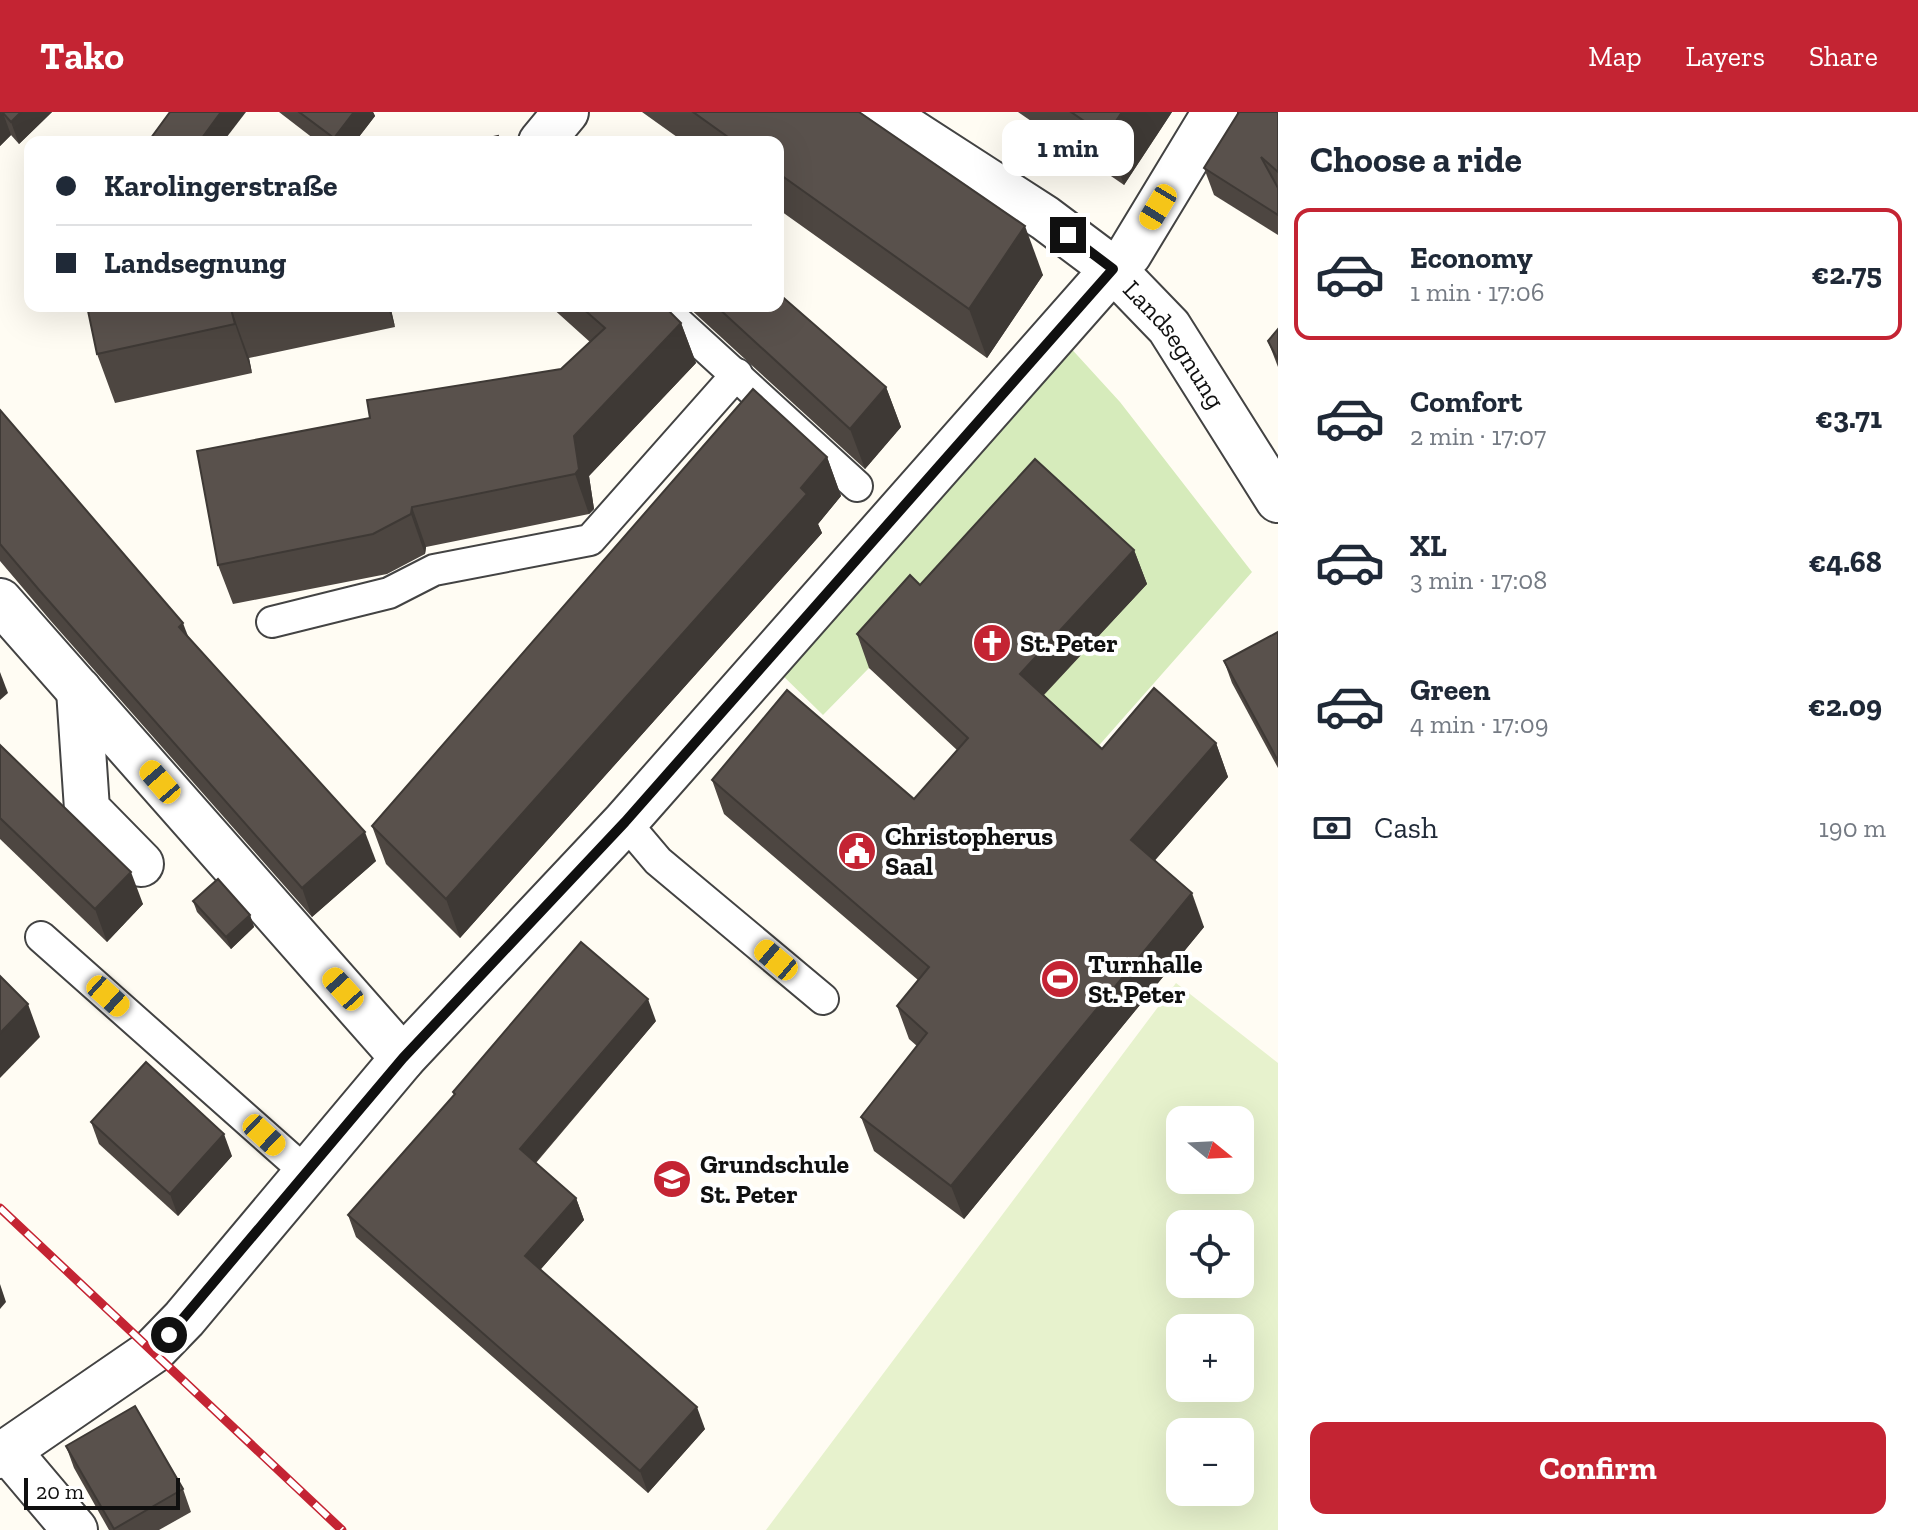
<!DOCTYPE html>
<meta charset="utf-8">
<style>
:root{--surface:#fff;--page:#f2f2f3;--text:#1f2937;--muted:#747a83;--line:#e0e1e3;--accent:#c42433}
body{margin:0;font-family:"Zilla Slab",serif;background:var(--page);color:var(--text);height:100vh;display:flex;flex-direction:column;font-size:30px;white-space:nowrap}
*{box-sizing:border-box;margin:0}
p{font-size:26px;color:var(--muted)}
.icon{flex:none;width:44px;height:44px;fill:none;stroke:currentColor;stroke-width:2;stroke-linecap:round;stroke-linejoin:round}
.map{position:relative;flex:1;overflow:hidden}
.drawer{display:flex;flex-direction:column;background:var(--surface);width:640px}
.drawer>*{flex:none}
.hud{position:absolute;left:24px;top:24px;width:760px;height:176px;border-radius:16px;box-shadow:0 8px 32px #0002;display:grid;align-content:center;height:176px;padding:0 32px;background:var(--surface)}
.needle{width:52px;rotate:108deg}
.tools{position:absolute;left:1166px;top:994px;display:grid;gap:16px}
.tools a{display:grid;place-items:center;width:88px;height:88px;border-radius:16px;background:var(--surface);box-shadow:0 8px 32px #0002;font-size:40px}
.scale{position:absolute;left:24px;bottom:20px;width:156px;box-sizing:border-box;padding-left:8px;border:4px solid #101010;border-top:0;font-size:22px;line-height:28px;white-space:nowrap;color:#101010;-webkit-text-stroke:6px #fff;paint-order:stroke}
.end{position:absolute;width:36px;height:36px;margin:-18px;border:10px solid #101010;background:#fff;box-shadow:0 0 0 4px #fff}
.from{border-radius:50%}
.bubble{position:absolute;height:56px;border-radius:16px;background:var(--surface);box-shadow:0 8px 32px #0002;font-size:26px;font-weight:700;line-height:56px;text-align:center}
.car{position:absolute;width:24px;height:48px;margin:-24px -12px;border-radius:10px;box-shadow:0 0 6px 2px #0007;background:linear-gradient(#f5c518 24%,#345 0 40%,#f5c518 0 76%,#345 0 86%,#f5c518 0)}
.hud b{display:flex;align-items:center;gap:28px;height:76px;font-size:30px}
.hud b+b{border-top:2px solid var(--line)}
.hud i{width:20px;height:20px;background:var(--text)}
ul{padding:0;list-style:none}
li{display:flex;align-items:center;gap:24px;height:132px;margin:0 16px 12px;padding:0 16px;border:4px solid transparent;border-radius:16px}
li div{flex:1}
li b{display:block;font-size:30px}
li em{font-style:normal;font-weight:700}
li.active{border-color:var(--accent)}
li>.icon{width:72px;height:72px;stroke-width:1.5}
h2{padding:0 32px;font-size:36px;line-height:96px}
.pay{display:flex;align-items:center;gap:20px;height:88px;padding:0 32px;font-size:30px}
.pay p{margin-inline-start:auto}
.primary-button{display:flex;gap:16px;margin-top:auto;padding:16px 32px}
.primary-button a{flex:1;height:92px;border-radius:16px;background:var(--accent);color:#fff;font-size:32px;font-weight:700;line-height:92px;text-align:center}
header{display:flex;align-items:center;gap:48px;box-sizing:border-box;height:112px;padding:0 40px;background:var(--accent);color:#fff}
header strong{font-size:38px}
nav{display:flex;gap:44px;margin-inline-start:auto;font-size:28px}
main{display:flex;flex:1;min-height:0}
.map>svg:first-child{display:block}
</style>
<header>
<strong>Tako</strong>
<nav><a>Map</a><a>Layers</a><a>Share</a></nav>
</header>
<main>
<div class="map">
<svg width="1278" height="1418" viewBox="0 0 1278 1418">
<rect width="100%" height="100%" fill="#fffcf3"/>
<!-- green -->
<polygon fill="#d6ebbb" points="1067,232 1120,290 1252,460 1087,647 869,556 823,603 774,555"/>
<!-- pitch -->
<path fill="#e7f2cd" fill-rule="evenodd" d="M1176 871 1278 951V1418H766ZM1180 1008H1240V1068H1180ZM1180 1112H1240V1172H1180ZM1180 1216H1240V1276H1180ZM1180 1320H1240V1380H1180Z"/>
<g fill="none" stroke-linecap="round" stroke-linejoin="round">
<defs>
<g id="service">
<polyline points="660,194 857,374"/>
<polyline points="272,510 389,481 434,458 590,428 737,262"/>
<polyline points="625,710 658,749 823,887"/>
<polyline points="41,825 307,1061"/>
</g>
<g id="minor">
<path id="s1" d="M881 0 1045 106 1113 157 1169 215 1278 388"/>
<polyline points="541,30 566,0"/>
<polyline points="0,489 403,946"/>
<polyline points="79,578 87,697 141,752"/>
<polyline points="9,1340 75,1418"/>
<polyline points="0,1344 153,1239 184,1207 403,946 625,710 1113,157 1129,142 1215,0"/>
</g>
</defs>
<!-- service casing -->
<use href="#service" stroke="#434343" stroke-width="34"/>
<!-- minor casing -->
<use href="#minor" stroke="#434343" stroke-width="48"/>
<!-- service -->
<use href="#service" stroke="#fff" stroke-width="30"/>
<!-- minor -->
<use href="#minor" stroke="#fff" stroke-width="44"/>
<defs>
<polyline id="rail" points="0,1096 342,1418"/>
</defs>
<!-- rail casing -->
<use href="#rail" stroke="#c42433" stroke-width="9"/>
<!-- rail -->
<use href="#rail" stroke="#fff" stroke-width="6" stroke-dasharray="18" stroke-linecap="butt"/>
</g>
<!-- trees -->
<circle fill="#8eac7e" cx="1059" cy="49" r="12"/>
<!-- wall -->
<g fill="#4d4641">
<polygon points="0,0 52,0 19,32 11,23 0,34"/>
<polygon points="279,0 373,0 375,4 355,30 318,30"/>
<polygon points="642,0 859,0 1043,163 987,246 778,97 778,30 684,30"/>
<polygon points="1018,0 1172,0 1124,73"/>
<polygon points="1278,0 1278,123 1214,83 1204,56"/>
<polygon points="87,194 406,194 391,197 395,215 249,246 252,261 115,291 97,242"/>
<polygon points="550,194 664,194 681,211 696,251 589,364 594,397 589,402 426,435 425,442 387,462 233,492 218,453 370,306 561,257 590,230"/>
<polygon points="687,194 778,194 886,275 901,315 865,357"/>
<polygon points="1278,217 1278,255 1268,229"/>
<polygon points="0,298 188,525 376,749 312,805 50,508 0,449"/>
<polygon points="827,345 841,384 818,412 822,421 460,826 386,752 372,714"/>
<polygon points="1134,438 1147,472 1044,583 1102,637 1216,631 1228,665 1155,748 1204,815 964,1107 874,1039 861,1005 917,934 909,927 897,894 918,868 724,702 712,668 914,687 957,638 869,556 857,522 920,473"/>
<polygon points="1278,520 1278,656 1232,571 1224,549"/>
<polygon points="0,633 143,792 107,830 0,727"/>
<polygon points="193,789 250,803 254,815 231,837 197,800"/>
<polygon points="656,909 536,1051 576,1086 584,1108 540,1158 705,1317 648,1381 356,1125 348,1103 454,983 453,980"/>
<polygon points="91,1010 232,1044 178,1104 99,1032"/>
<polygon points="66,1334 183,1377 191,1400 159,1418 109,1418 74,1356"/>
</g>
<!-- shaded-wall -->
<g fill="#3e3935">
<polygon points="21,0 52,0 19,32 11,10"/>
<polygon points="221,0 246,0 223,30 199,30"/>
<polygon points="354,0 373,0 375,4 355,30 335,30 334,26"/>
<polygon points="1122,0 1172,0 1124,73 1106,24"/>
<polygon points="3,1 11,23 0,34 0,4"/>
<polygon points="1025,114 1043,163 987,246 969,197"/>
<polygon points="387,194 390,194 395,215"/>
<polygon points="231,197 249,246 252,261 235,212"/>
<polygon points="681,211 696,251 589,364 594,397 589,402 575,362 574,324"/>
<polygon points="886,275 901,315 865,357 850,317"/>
<polygon points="827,345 841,384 818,412 822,421 460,826 446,787"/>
<polygon points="412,395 426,435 425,442 411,402"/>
<polygon points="1134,438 1147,472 1032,595 1020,562"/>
<polygon points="183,511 194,540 179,515"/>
<polygon points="0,560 8,581 0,588"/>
<polygon points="1216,631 1228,665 1143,762 1131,728"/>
<polygon points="365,720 376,749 312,805 302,776"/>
<polygon points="131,760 143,792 107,830 95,797"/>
<polygon points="1192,781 1204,815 964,1107 951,1074"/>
<polygon points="250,803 254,815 231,837 226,825"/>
<polygon points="648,887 656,909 528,1059 520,1037"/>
<polygon points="28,892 40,925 0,966 0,921"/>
<polygon points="224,1022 232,1044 178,1104 170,1082"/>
<polygon points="576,1086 584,1108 533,1166 525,1144"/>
<polygon points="0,1172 6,1190 0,1197"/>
<polygon points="697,1295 705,1317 648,1381 640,1359"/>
</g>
<!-- building -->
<g fill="#59514c" stroke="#3e3935" stroke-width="2">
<polygon points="0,0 21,0 11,10 3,1 0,4"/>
<polygon points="170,0 221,0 199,30 148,30"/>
<polygon points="299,0 354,0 334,26"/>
<polygon points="693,0 859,0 1025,114 969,197 778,61 778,30 735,30"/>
<polygon points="1071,0 1122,0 1106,24"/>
<polygon points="1239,0 1278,0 1278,60 1261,45 1278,76 1278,103 1204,56"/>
<polygon points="498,24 499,30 470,30"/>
<polygon points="778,181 886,275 850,317 716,194 778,194"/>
<polygon points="87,194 247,194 231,197 235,212 97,242"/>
<polygon points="580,194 664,194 681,211 574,324 579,357 575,362 412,395 411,402 373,422 218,453 197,339 370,306 367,288 561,257 605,216"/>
<polygon points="1278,217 1278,248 1268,229"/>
<polygon points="753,277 827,345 801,376 807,382 446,787 372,714"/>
<polygon points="0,298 183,511 179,515 365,720 302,776 40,479 0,432"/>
<polygon points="1035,347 1134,438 1020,562 1102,637 1154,576 1216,631 1131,728 1192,781 951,1074 861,1005 927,921 897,894 929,855 712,668 787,578 914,687 968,626 857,522 910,463 920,473"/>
<polygon points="1278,520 1278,649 1224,549"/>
<polygon points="0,633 131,760 95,797 0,706"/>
<polygon points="218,767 250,803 226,825 193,789"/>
<polygon points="581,830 648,887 520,1037 576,1086 525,1144 697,1295 640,1359 348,1103 455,982 453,980"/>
<polygon points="0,864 28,892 0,921"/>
<polygon points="146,950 224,1022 170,1082 91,1010"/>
<polygon points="135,1294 183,1377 114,1417 66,1334"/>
</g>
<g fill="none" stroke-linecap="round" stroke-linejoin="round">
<!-- route -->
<polyline stroke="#101010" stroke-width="10" points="169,1223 403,946 625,710 1113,157 1068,123"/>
</g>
<!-- icons -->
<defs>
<symbol id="church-disc" viewBox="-11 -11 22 22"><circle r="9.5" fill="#c42433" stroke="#fff"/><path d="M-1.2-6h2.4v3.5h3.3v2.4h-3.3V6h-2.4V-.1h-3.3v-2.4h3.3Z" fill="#fff"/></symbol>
<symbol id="civic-disc" viewBox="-11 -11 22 22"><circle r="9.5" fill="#c42433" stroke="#fff"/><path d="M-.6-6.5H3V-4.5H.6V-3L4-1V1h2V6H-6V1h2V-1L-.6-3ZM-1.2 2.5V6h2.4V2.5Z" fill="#fff"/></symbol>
<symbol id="stadium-disc" viewBox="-11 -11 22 22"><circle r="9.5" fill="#c42433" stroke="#fff"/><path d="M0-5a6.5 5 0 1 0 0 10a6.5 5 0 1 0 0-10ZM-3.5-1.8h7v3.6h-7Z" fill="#fff"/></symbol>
<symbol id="school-disc" viewBox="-11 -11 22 22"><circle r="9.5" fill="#c42433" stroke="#fff"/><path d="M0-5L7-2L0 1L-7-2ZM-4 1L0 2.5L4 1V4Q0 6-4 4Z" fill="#fff"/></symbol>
</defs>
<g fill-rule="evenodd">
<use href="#church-disc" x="970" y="509" width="44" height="44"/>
<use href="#civic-disc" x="835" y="717" width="44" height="44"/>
<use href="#stadium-disc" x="1038" y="845" width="44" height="44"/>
<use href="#school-disc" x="650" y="1045" width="44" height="44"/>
</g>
<g text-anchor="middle" stroke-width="8" stroke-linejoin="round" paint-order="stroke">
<!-- street labels -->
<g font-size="26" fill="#101010" stroke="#fff">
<text dy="9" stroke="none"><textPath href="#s1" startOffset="378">Landsegnung</textPath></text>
</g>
<!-- poi labels -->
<g font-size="26" font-weight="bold" fill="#101010" stroke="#fff" text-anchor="start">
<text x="1020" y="540">St. Peter</text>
<text x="885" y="733">Christopherus<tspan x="885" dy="30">Saal</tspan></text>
<text x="1088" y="861">Turnhalle<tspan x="1088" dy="30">St. Peter</tspan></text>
<text x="700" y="1061">Grundschule<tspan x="700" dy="30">St. Peter</tspan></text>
</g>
</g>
</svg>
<div class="tools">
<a><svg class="needle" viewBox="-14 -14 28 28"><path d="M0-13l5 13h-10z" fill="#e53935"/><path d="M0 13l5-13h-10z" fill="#747a83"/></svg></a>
<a><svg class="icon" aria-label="locate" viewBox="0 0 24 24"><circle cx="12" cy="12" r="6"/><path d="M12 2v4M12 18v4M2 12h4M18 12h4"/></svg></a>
<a>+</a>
<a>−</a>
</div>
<div class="scale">20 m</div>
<i class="end from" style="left:169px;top:1223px"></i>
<i class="end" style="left:1068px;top:123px"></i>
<div class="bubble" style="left:1002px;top:8px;width:132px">1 min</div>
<i class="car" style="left:1158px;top:95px;rotate:211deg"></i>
<i class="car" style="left:160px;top:670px;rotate:319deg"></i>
<i class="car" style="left:776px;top:848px;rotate:310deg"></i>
<i class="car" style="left:343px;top:877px;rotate:318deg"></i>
<i class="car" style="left:108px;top:884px;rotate:132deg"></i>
<i class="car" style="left:264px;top:1023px;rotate:133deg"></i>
<div class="hud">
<b><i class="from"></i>Karolingerstraße</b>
<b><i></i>Landsegnung</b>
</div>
</div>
<section class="drawer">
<h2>Choose a ride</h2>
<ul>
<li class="active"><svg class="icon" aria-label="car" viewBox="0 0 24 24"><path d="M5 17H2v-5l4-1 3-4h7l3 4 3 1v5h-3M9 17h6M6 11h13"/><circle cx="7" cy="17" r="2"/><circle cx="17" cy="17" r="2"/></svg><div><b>Economy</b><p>1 min · 17:06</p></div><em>€2.75</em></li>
<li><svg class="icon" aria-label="car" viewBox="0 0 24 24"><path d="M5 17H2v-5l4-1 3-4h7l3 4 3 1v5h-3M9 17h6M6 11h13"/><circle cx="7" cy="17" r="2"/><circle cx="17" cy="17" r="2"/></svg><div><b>Comfort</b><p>2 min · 17:07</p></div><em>€3.71</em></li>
<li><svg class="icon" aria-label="car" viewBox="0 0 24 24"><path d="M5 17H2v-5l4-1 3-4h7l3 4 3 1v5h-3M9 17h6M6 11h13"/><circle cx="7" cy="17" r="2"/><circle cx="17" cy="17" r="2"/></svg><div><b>XL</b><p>3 min · 17:08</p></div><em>€4.68</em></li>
<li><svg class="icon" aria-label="car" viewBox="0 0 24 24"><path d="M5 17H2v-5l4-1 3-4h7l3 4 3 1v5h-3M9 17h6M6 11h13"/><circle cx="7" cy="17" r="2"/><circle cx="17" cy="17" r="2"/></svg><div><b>Green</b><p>4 min · 17:09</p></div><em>€2.09</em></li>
</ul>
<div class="pay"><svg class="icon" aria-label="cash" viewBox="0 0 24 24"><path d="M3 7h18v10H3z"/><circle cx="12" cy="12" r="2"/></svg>Cash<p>190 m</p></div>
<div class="primary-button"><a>Confirm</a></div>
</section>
</main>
